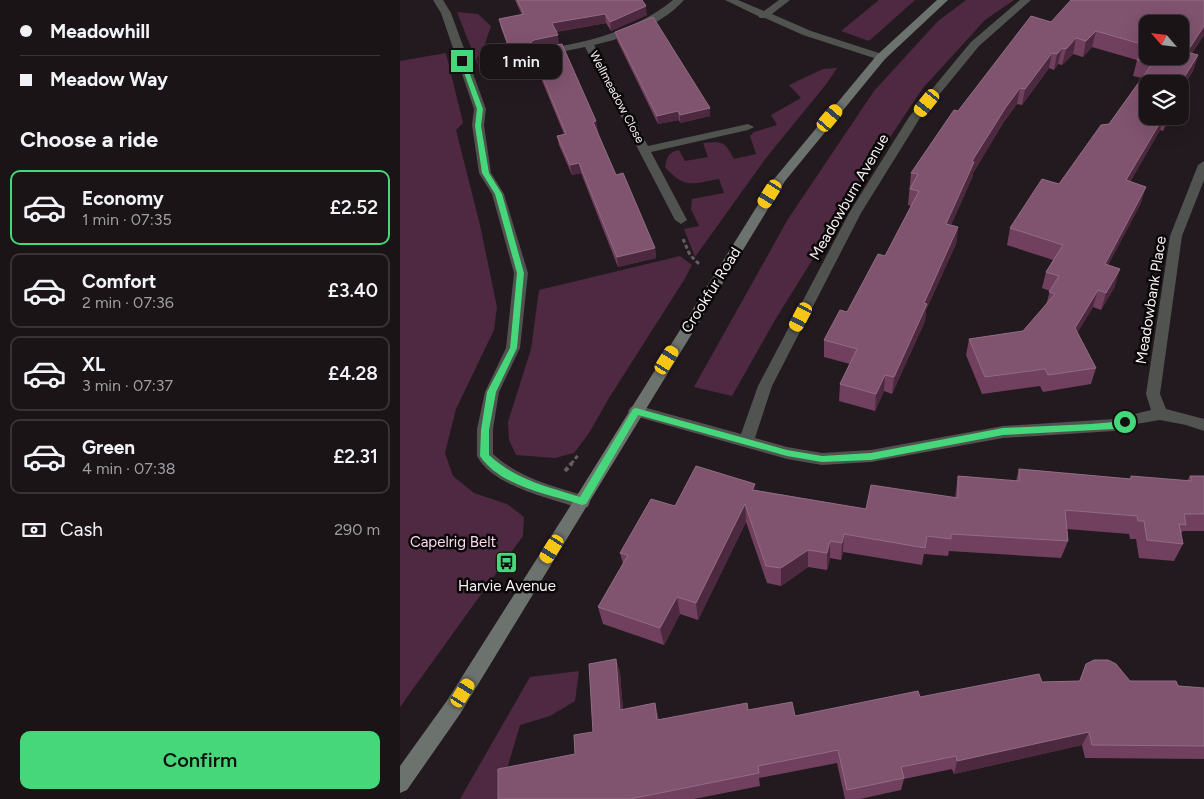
<!DOCTYPE html>
<meta charset="utf-8">
<style>
:root{--surface:#1a1417;--page:#231d20;--text:#f1f3f6;--muted:#9f9ea1;--line:#383336;--accent:#45d77a}
body{margin:0;font-family:Figtree,sans-serif;background:var(--page);color:var(--text);height:100vh;display:flex;flex-direction:column;font-size:19px;white-space:nowrap}
*{box-sizing:border-box;margin:0}
p{font-size:16px;color:var(--muted)}
.icon{flex:none;width:28px;height:28px;fill:none;stroke:currentColor;stroke-width:2;stroke-linecap:round;stroke-linejoin:round}
.map{position:relative;flex:1;overflow:hidden}
.details{display:flex;flex-direction:column;background:var(--surface);width:400px}
.details>*{flex:none}
.top-card{display:grid;align-content:center;height:110px;padding:0 20px;background:var(--surface)}
.needle{width:32px;rotate:298deg}
.buttons{position:absolute;left:739px;top:15px;display:grid;gap:10px}
.buttons a{display:grid;place-items:center;width:50px;height:50px;border-radius:10px;background:var(--surface);box-shadow:0 5px 20px #0002,0 0 0 1px var(--line);font-size:25px}
.end{position:absolute;width:22px;height:22px;margin:-11px;border:6px solid #45d77a;background:#111;box-shadow:0 0 0 2px #111}
.from{border-radius:50%}
.bubble{position:absolute;height:35px;border-radius:10px;background:var(--surface);box-shadow:0 5px 20px #0002,0 0 0 1px var(--line);font-size:16px;font-weight:600;line-height:35px;text-align:center}
.car{position:absolute;width:15px;height:30px;margin:-15px -8px;border-radius:6px;box-shadow:0 0 4px 1px #0007;background:linear-gradient(#f5c518 24%,#345 0 40%,#f5c518 0 76%,#345 0 86%,#f5c518 0)}
.top-card b{display:flex;align-items:center;gap:18px;height:48px;font-size:19px}
.top-card b+b{border-top:1px solid var(--line)}
.top-card i{width:12px;height:12px;background:var(--text)}
ul{padding:0;list-style:none}
li{display:flex;align-items:center;gap:15px;height:75px;margin:0 10px 8px;padding:0 10px;border:2px solid var(--line);border-radius:10px}
li div{flex:1}
li b{display:block;font-size:19px}
li em{font-style:normal;font-weight:600}
li.active{border-color:var(--accent)}
li>.icon{width:45px;height:45px;stroke-width:1.5}
h2{padding:0 20px;font-size:22px;line-height:60px}
.pay{display:flex;align-items:center;gap:12px;height:55px;padding:0 20px;font-size:19px}
.pay p{margin-inline-start:auto}
.button{display:flex;gap:10px;margin-top:auto;padding:10px 20px}
.button a{flex:1;height:58px;border-radius:10px;background:var(--accent);color:#111;font-size:20px;font-weight:600;line-height:58px;text-align:center}
main{display:flex;flex:1;min-height:0}
.map>svg:first-child{display:block}
</style>
<main>
<section class="details">
<div class="top-card">
<b><i class="from"></i>Meadowhill</b>
<b><i></i>Meadow Way</b>
</div>
<h2>Choose a ride</h2>
<ul>
<li class="active"><svg class="icon" aria-label="car" viewBox="0 0 24 24"><path d="M5 17H2v-5l4-1 3-4h7l3 4 3 1v5h-3M9 17h6M6 11h13"/><circle cx="7" cy="17" r="2"/><circle cx="17" cy="17" r="2"/></svg><div><b>Economy</b><p>1 min · 07:35</p></div><em>£2.52</em></li>
<li><svg class="icon" aria-label="car" viewBox="0 0 24 24"><path d="M5 17H2v-5l4-1 3-4h7l3 4 3 1v5h-3M9 17h6M6 11h13"/><circle cx="7" cy="17" r="2"/><circle cx="17" cy="17" r="2"/></svg><div><b>Comfort</b><p>2 min · 07:36</p></div><em>£3.40</em></li>
<li><svg class="icon" aria-label="car" viewBox="0 0 24 24"><path d="M5 17H2v-5l4-1 3-4h7l3 4 3 1v5h-3M9 17h6M6 11h13"/><circle cx="7" cy="17" r="2"/><circle cx="17" cy="17" r="2"/></svg><div><b>XL</b><p>3 min · 07:37</p></div><em>£4.28</em></li>
<li><svg class="icon" aria-label="car" viewBox="0 0 24 24"><path d="M5 17H2v-5l4-1 3-4h7l3 4 3 1v5h-3M9 17h6M6 11h13"/><circle cx="7" cy="17" r="2"/><circle cx="17" cy="17" r="2"/></svg><div><b>Green</b><p>4 min · 07:38</p></div><em>£2.31</em></li>
</ul>
<div class="pay"><svg class="icon" aria-label="cash" viewBox="0 0 24 24"><path d="M3 7h18v10H3z"/><circle cx="12" cy="12" r="2"/></svg>Cash<p>290 m</p></div>
<div class="button"><a>Confirm</a></div>
</section>
<div class="map">
<svg width="804" height="799" viewBox="0 0 804 799">
<rect width="100%" height="100%" fill="#231a1f"/>
<!-- green -->
<g fill="#4f2941">
<polygon points="479,0 515,0 469,41 441,31"/>
<polygon points="566,0 614,0 585,20 523,88 472,164 375,320 332,396 294,387 388,219 474,91 538,21"/>
<polygon points="57,12 78,14 91,26 81,56 77,57 79,68"/>
<polygon points="46,53 63,123 56,130 80,225 97,307 94,330 56,409 45,453 53,476 74,493 107,504 124,517 123,536 0,707 0,61"/>
<path d="M437 68 427 83 366 158 295 257 284 229 299 226 291 209 292 199 324 193 319 179C291 184 285 189 265 167 267 156 269 152 279 150L285 161 308 157 303 143C324 141 324 141 334 159L356 154 350 136 354 132 377 125 371 115 401 98 389 85 423 69Z"/>
<polygon points="280,256 292,265 284,280 209,398 189,433 174,453 155,458 116,455 109,440 108,422 131,349 139,290"/>
<polygon points="179,671 175,701 150,716 120,725 102,786 100,799 60,799 130,677"/>
</g>
<g fill="none" stroke-linecap="round" stroke-linejoin="round">
<!-- path-far1 -->
<g stroke="#655d61" stroke-width="3" stroke-dasharray="4 2.5" stroke-linecap="butt">
<polyline points="283,239 290,255 300,265"/>
<polyline points="171,464 179,454"/>
</g>
<!-- path -->
<polyline stroke="#655d61" stroke-width="4" stroke-dasharray="4.5 3" stroke-linecap="butt" points="165,471 172,463"/>
<!-- street -->
<g fill="#505350" fill-rule="evenodd">
<path d="M33 0H43L51 13 86 109 84 125 91 173 104 194 128 273 120 348 99 392 93 429V454C120 479 154 486 188 497L190 502 188 507 182 509C151 498 93 487 77 456V429L85 392 106 348 114 273 92 194 79 173 72 125 74 109 41 13Z"/>
<path d="M273 0H284C262 25 225 38 194 45L248 146 348 124 354 127 348 130 251 152 287 220 281 224 275 220 185 47 146 55 141 52 146 49C192 41 236 30 273 0Z"/>
<polygon points="325,0 338,0 364,11 379,0 390,0 372,14 411,31 485,55 486,57 485,59 477,59 403,35 365,18 360,18 358,16"/>
<polygon points="620,0 631,0 579,46 520,118 461,213 372,386 355,438 387,447 422,453 471,450 603,426 714,419 751,410 746,394 770,236 798,165 804,161 804,180 782,236 760,394 766,409 804,419 804,431 786,425 760,420 736,424 714,431 603,438 471,462 422,465 387,459 231,415 228,411 231,407 236,405 341,434 358,386 449,213 509,117 571,42"/>
</g>
<!-- secondary -->
<polygon fill="#6c726d" fill-rule="evenodd" points="537,0 548,0 485,59 385,181 60,714 7,790 0,793 0,766 46,702 176,497 374,179 477,55"/>
</g>
<!-- wall -->
<g fill="#71405e">
<polygon points="115,0 242,0 247,15 211,31 206,23 156,32 159,44 198,131 197,132 216,175 255,248 256,258 218,267 181,173 172,175 159,145 157,136 164,134 133,59 114,63 101,28 99,19 122,15"/>
<polygon points="804,0 804,35 792,53 798,55 793,71 781,90 783,91 780,100 780,84 748,116 772,116 763,131 760,130 730,182 741,203 708,265 715,286 701,310 693,307 677,333 696,368 691,384 643,392 640,386 582,394 566,355 569,339 623,331 646,305 650,291 642,288 646,272 653,260 607,245 610,228 659,184 709,124 742,78 733,76 737,60 692,47 683,57 673,54 662,65 658,64 654,70 649,68 622,105 617,104 603,123 573,173 572,178 551,225 558,227 556,244 526,310 525,321 492,394 484,391 475,411 439,401 440,384 450,364 424,357 424,340 447,312 485,256 511,206 508,205 511,173 558,111 651,22"/>
<polygon points="215,32 310,116 280,123 279,120 258,124 217,40"/>
<polygon points="619,469 730,479 731,476 787,481 790,476 804,476 804,531 783,531 781,534 783,544 774,561 739,558 736,539 730,539 729,534 667,529 668,541 661,558 549,551 548,556 524,554 522,565 443,552 441,560 430,558 427,570 408,567 381,586 367,583 346,522 298,620 280,614 264,645 203,624 198,607 223,564 220,553 275,506 356,490 466,509 555,498 558,476 616,481"/>
<polygon points="216,659 220,673 223,710 255,703 259,720 348,710 395,716 520,697 642,682 679,681 686,664 730,681 804,688 804,759 685,758 682,745 554,774 552,769 504,779 501,790 460,799 445,799 437,763 359,778 360,786 294,799 98,799 175,754 193,732"/>
</g>
<!-- shaded-wall -->
<g fill="#4c293e">
<polygon points="246,6 247,15 211,31 210,22"/>
<polygon points="205,14 206,23 154,32 152,23"/>
<polygon points="804,26 804,35 782,68 787,52"/>
<polygon points="696,31 692,47 683,57 686,41"/>
<polygon points="158,35 159,45 136,49 131,49 133,59 114,63 111,53 134,40"/>
<polygon points="676,38 673,54 662,65 666,49"/>
<polygon points="662,48 658,64 654,70 657,54"/>
<polygon points="652,53 649,68 622,105 625,89"/>
<polygon points="798,55 793,71 780,92 780,84"/>
<polygon points="620,88 617,104 603,123 573,173 572,178 544,241 546,224 572,161 606,107"/>
<polygon points="310,108 310,116 280,123 280,115"/>
<polygon points="278,111 279,120 258,124 257,116"/>
<polygon points="764,116 760,130 721,197 726,180"/>
<polygon points="767,116 772,116 763,131"/>
<polygon points="196,121 198,131 194,132 193,122"/>
<polygon points="179,163 181,173 172,175 170,165"/>
<polygon points="746,187 741,203 700,280 705,264"/>
<polygon points="558,227 556,244 526,310 525,321 492,394 494,377 524,303"/>
<polygon points="255,248 256,258 218,267 217,257"/>
<polygon points="720,269 715,286 701,310 706,293"/>
<polygon points="698,290 693,307 670,345 675,328"/>
<polygon points="485,375 484,391 475,411 476,394"/>
<polygon points="355,484 356,502 352,490"/>
<polygon points="345,504 346,522 298,620 296,603"/>
<polygon points="444,534 443,552 441,560 442,543"/>
<polygon points="430,541 430,558 427,570 427,553"/>
<polygon points="408,550 408,567 381,586 381,568"/>
<polygon points="277,597 280,614 264,645 260,628"/>
<polygon points="216,659 220,673 224,724 220,710"/>
<polygon points="255,703 258,717 260,733 257,720"/>
<polygon points="689,732 682,745 554,774 557,761"/>
</g>
<!-- building -->
<g fill="#80536f" stroke="#926c84">
<polygon points="117,0 242,0 246,6 210,22 205,14 152,23 158,35 134,40 127,45 134,49 162,44 196,121 193,122 216,175 223,173 255,248 217,257 179,163 170,165 157,136 166,134 131,49 111,53 99,19 124,14"/>
<polygon points="671,0 804,0 804,26 787,52 798,55 780,84 748,84 748,116 764,116 726,180 746,187 705,264 720,269 706,293 698,290 675,328 696,368 648,375 645,369 585,377 569,339 623,331 655,294 649,292 659,276 646,272 663,245 610,228 642,179 659,184 701,125 709,124 752,64 737,60 748,46 748,56 780,56 780,24 748,24 748,46 696,31 686,41 676,38 666,49 662,48 657,54 652,53 625,89 620,88 606,107 572,161 574,162 546,224 558,227 524,303 527,304 494,377 485,375 476,394 440,384 457,349 424,340 440,310 447,312 478,254 485,256 519,191 510,189 518,174 511,173 554,110 558,111 631,16 651,22"/>
<polygon points="253,17 310,108 280,115 278,111 257,116 215,32"/>
<polygon points="296,466 355,484 352,490 466,509 471,485 558,498 558,476 619,481 619,469 731,479 731,476 792,481 790,476 804,476 804,514 784,514 786,525 779,524 783,544 747,540 744,521 738,521 737,516 665,510 668,541 551,534 551,539 527,536 525,548 444,534 442,543 430,541 427,553 408,550 381,568 366,566 345,504 296,603 277,597 260,628 198,607 228,555 220,553 251,499 275,506"/>
<polygon points="216,659 220,710 255,703 257,720 347,703 348,710 392,702 395,716 518,691 520,697 639,674 642,682 680,681 686,664 694,660 708,660 716,664 730,681 776,681 778,686 804,688 804,746 692,745 689,732 557,761 556,756 501,767 504,778 447,790 438,750 358,766 359,773 230,799 98,799 98,769 175,754 174,735 193,732 189,664"/>
</g>
<!-- route -->
<path fill="#45d77a" d="M62 60 65 61 83 109 81 126 89 173 102 194 124 273 117 348 96 392 89 430V455C116 480 146 486 180 497L233 409 236 408 387 450 422 456 471 453 603 428 691 424 714 422 725 418 729 422 728 424 714 429 603 435 471 460 422 462 387 456 238 415 186 504 182 505C149 494 101 487 80 456L81 430 87 392 110 348 117 273 95 194 82 173 75 126 77 109 60 61Z"/>
<!-- icons -->
<defs>
<symbol id="bus-square" viewBox="-11 -11 22 22"><rect x="-9" y="-9" width="18" height="18" rx="4" fill="#45d77a" stroke="#0a0708"/><path d="M-5-6H5V4H4V6H2V4H-2V6H-4V4H-5ZM-3.5-4V0h7V-4ZM-3.5 1.2v1.5H-2V1.2ZM2 1.2v1.5H3.5V1.2Z" fill="#111"/></symbol>
</defs>
<g fill-rule="evenodd">
<use href="#bus-square" x="94" y="550" width="25" height="25"/>
</g>
<g text-anchor="middle" stroke-width="5" stroke-linejoin="round" paint-order="stroke">
<!-- far-street labels -->
<g font-size="12" fill="#f8f2f5" stroke="#0a0708">
<text transform="translate(217 97) rotate(62)" y="4">Wellmeadow Close</text>
</g>
<!-- street labels -->
<g font-size="15" fill="#f8f2f5" stroke="#0a0708">
<text transform="translate(449 197) rotate(-60)" y="5">Meadowburn Avenue</text>
<text transform="translate(311 290) rotate(-58)" y="5">Crookfur Road</text>
<text transform="translate(751 300) rotate(-81)" y="5">Meadowbank Place</text>
</g>
<!-- park labels -->
<g font-size="15" fill="#fcd9ec" stroke="#0a0708">
<text x="53" y="547">Capelrig Belt</text>
</g>
<!-- poi labels -->
<g font-size="15" fill="#f8f2f5" stroke="#0a0708">
<text x="107" y="591">Harvie Avenue</text>
</g>
</g>
</svg>
<div class="buttons">
<a><svg class="needle" viewBox="-14 -14 28 28"><path d="M0-13l5 13h-10z" fill="#e53935"/><path d="M0 13l5-13h-10z" fill="#9f9ea1"/></svg></a>
<a><svg class="icon" aria-label="layers" viewBox="0 0 24 24"><path d="M12 4l9 5-9 5-9-5zM3 14l9 5 9-5"/></svg></a>
</div>
<i class="end from" style="left:725px;top:422px"></i>
<i class="end" style="left:62px;top:61px"></i>
<div class="bubble" style="left:80px;top:44px;width:82px">1 min</div>
<i class="car" style="left:527px;top:103px;rotate:219deg"></i>
<i class="car" style="left:430px;top:118px;rotate:40deg"></i>
<i class="car" style="left:370px;top:194px;rotate:212deg"></i>
<i class="car" style="left:401px;top:317px;rotate:208deg"></i>
<i class="car" style="left:267px;top:360px;rotate:32deg"></i>
<i class="car" style="left:152px;top:549px;rotate:212deg"></i>
<i class="car" style="left:63px;top:693px;rotate:32deg"></i>
</div>
</main>
